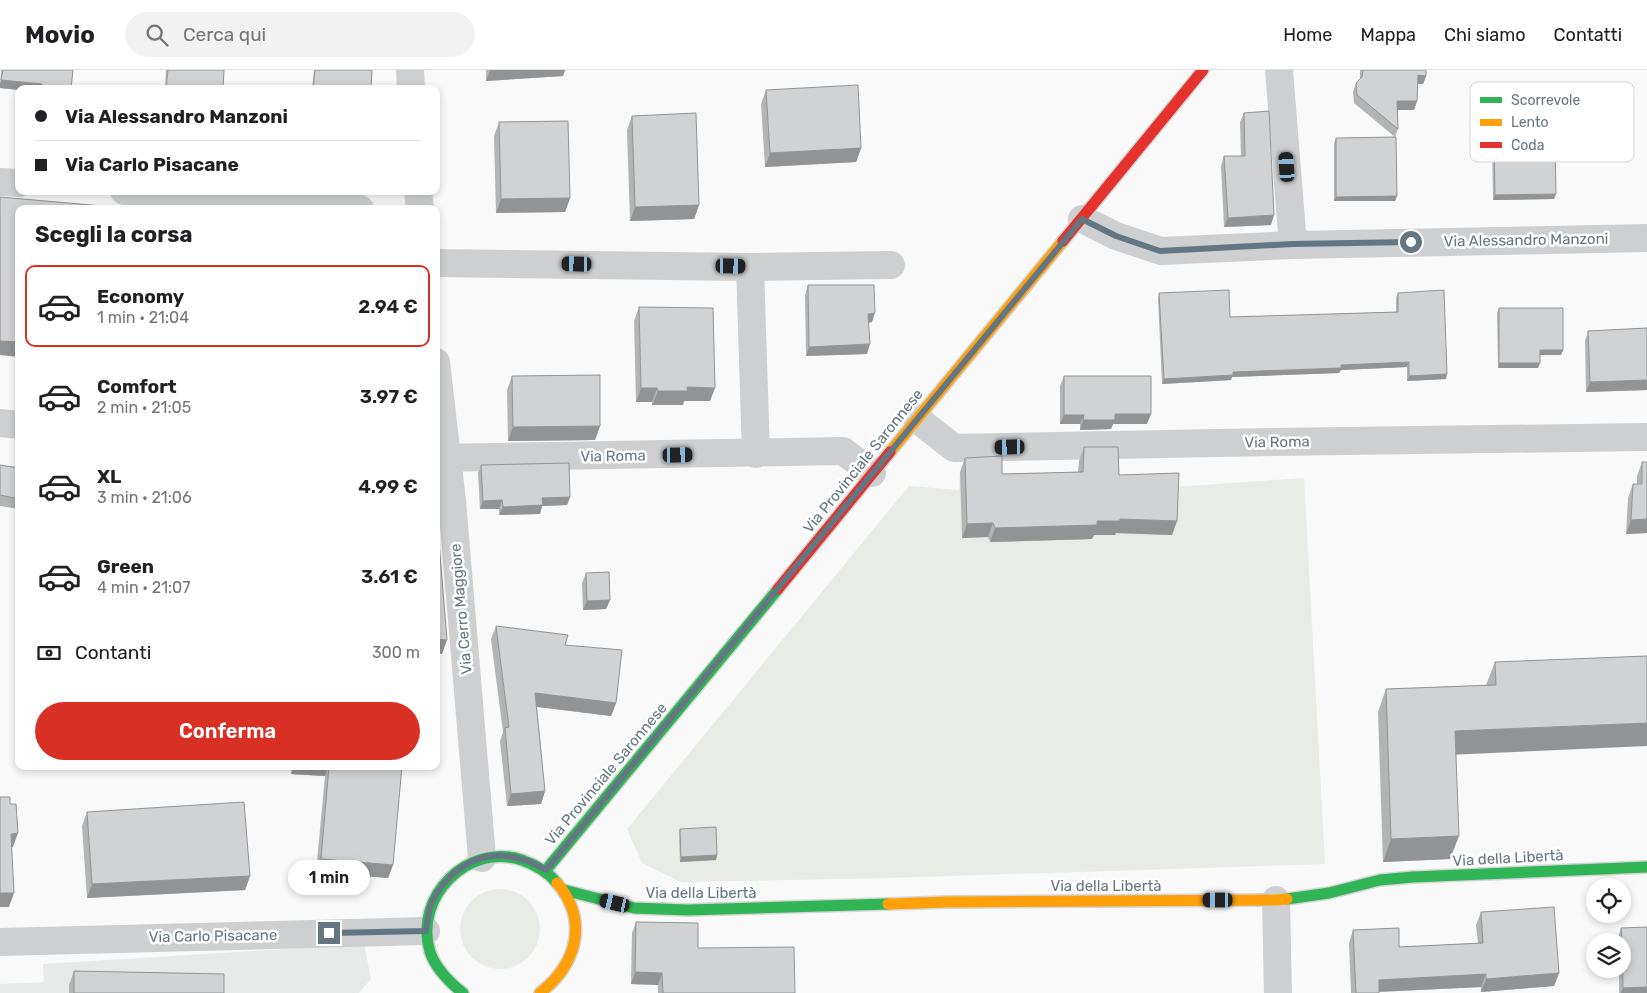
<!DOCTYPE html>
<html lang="it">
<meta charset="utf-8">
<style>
:root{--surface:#fff;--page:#f2f2f2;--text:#202124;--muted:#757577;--line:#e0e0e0;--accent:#d93025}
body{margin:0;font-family:Rubik,sans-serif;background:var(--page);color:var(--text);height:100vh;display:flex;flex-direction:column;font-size:19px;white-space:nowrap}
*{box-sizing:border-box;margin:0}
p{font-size:16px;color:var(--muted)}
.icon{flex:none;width:28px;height:28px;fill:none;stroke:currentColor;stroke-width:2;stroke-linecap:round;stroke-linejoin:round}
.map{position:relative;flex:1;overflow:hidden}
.details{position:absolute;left:15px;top:135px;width:425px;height:565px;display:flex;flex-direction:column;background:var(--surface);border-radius:10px;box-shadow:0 2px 8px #0003}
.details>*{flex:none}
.top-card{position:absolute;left:15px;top:15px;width:425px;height:110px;border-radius:10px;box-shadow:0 2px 8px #0003;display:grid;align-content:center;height:110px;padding:0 20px;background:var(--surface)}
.tools{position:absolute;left:1586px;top:808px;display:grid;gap:10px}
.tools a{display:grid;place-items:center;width:45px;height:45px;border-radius:50%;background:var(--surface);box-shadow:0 2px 8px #0003;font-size:25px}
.end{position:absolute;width:22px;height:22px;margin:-11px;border:6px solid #657683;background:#fff;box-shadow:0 0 0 2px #fff}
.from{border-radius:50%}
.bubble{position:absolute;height:35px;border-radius:18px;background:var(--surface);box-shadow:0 2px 8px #0003;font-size:16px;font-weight:600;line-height:35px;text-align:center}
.car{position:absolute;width:15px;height:30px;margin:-15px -8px;border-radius:6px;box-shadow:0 0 4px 1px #0007;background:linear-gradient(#222 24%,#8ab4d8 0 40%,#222 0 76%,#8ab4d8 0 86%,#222 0)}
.top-card b{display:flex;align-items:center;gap:18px;height:48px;font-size:19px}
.top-card b+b{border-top:1px solid var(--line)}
.top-card i{width:12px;height:12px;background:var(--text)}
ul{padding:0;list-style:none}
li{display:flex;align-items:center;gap:15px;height:82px;margin:0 10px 8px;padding:0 10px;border:2px solid transparent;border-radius:10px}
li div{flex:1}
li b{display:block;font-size:19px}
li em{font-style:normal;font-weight:600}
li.on{border-color:var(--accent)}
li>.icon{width:45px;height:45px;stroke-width:1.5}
h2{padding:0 20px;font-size:22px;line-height:60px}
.pay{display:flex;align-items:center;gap:12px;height:55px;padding:0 20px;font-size:19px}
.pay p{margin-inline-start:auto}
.action{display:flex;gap:10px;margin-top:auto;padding:10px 20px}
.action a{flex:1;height:58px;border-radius:30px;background:var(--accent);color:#fff;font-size:20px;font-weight:600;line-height:58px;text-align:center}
header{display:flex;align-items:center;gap:30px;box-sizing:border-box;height:70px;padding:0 25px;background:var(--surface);border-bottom:1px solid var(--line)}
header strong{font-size:24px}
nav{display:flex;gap:28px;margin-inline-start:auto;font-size:18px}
.search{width:350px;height:45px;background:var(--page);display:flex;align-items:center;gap:12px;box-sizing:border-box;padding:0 18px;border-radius:28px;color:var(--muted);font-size:19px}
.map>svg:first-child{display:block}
</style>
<header>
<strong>Movio</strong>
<div class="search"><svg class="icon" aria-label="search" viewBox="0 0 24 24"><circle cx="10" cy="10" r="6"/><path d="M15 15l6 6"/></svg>Cerca qui</div>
<nav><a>Home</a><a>Mappa</a><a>Chi siamo</a><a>Contatti</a></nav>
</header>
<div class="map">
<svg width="1647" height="923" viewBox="0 0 1647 923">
<rect width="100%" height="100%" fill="#f9f9f9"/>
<!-- built -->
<polygon fill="#e8e9e9" points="364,874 371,909 359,923 0,923 0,914 44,912 43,894"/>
<!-- green -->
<g fill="#e8ebe6">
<polygon points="997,400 997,417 1174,417 1304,408 1325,794 889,808 681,812 642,793 627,759 909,416 959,420 960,402"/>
<circle cx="500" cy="859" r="40"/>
</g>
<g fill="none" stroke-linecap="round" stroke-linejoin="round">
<defs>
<g id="fast">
<polyline points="546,800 778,519"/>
<polyline points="564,820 634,838 688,840 888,834"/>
<polyline points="1287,829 1329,823 1380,810 1413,807 1647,797"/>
<path d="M463 923C449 912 436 899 430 882 413 827 468 772 522 790 536 795 548 802 557 813"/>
</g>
<g id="slow">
<polyline points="890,382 1063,171"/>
<polyline points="888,834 948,832 1276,830 1287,829"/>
<path d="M540 923C577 894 589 851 557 813"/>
</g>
<g id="jam">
<polyline points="1063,171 1203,0"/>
<polyline points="778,519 890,382"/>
</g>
</defs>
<!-- fast casing -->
<use href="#fast" stroke="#d5d6d7" stroke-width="14"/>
<!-- slow casing -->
<use href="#slow" stroke="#d5d6d7" stroke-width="14"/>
<!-- jam casing -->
<use href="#jam" stroke="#d5d6d7" stroke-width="14"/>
<!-- street -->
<g stroke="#cecfd0" stroke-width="28">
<polyline points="410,0 411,19"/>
<polyline points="1279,0 1293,175"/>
<polyline points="0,112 19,113"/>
<polyline points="124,121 360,139"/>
<polyline points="418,121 420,139"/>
<polyline points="1082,149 1116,166 1161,181 1293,175 1647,168"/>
<polyline points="436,193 750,197 891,195"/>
<polyline points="750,197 756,384"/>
<polyline points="436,292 452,431 482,788"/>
<polyline points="917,349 954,378 1273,372 1647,367"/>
<polyline points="0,353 19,355"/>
<polyline points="436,388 843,381 872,403"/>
<polyline points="1276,830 1278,923"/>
<polyline points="0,872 426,861"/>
</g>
<!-- fast -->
<use href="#fast" stroke="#30b455" stroke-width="11"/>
<!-- slow -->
<use href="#slow" stroke="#ff9f0a" stroke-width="11"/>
<!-- jam -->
<use href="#jam" stroke="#e5322d" stroke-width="11"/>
</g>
<!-- wall -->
<g fill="#b3b5b5">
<polygon points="1,0 73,0 71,19 19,19 19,20 0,18"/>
<polygon points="166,0 224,0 223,19 165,19"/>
<polygon points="314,0 372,0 371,19 312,19"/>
<polygon points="486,0 565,0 563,6 486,11"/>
<polygon points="1360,0 1426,0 1426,6 1423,14 1418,14 1417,31 1414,40 1397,40 1398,59 1395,67 1354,33 1353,22 1356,13 1360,10"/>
<polygon points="766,20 861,78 856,92 765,97 761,34"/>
<polygon points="1244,43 1271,155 1224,157 1221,96 1224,86 1241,86 1240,52"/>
<polygon points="632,46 699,135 694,149 630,151 627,60"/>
<polygon points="499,52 570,128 565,142 496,143 494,66"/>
<polygon points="1336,68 1397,126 1395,131 1334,131 1334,73"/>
<polygon points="1494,70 1554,129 1493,130 1492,75"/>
<polygon points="808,215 872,252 869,253 867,284 806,286 805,225"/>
<polygon points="1159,223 1230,247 1396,242 1396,228 1398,223 1446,309 1407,311 1407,297 1341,300 1339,303 1232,307 1231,310 1162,314 1158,228"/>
<polygon points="639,237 710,331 684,331 683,335 652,335 652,332 636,332 634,251"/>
<polygon points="1499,238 1563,280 1561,285 1540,285 1540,293 1538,298 1498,298 1497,243"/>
<polygon points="1647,258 1647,320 1586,322 1585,271 1588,261"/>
<polygon points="512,306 600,356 595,370 508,371 507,320"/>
<polygon points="1064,306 1147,354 1113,354 1111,359 1080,360 1080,354 1060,354 1060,316"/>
<polygon points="1084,377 1119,405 1177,451 1172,465 1116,463 1115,465 1094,465 1092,469 990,472 988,467 962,468 960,402 965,388 1002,404 1078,402 1079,391"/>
<polygon points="1642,392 1647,392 1647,463 1626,464 1628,428 1633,414 1637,414 1637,406"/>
<polygon points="0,395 19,398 19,439 0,436"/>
<polygon points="481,395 570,427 567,435 542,436 540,444 499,445 499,439 480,439 478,403"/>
<polygon points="586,503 610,530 606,539 583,540 582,513"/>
<polygon points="496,556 565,575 616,633 611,646 537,637 545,721 541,734 507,736 500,671 503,662 491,569"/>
<polygon points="1647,586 1456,684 1450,789 1383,792 1378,642 1386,619 1486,615 1495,592"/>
<polygon points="292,696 402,696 393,795 388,808 316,802 325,706 291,704"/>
<polygon points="87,742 250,806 245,820 87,828 82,756"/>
<polygon points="680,759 717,785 716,790 680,792 679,764"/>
<polygon points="1481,842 1559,903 1554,916 1481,922 1481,917 1379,922 1379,923 1351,923 1349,873 1353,860 1399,877 1478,873 1476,855"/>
<polygon points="636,852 698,878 795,923 658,923 658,915 631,914 632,863"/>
<polygon points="1621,858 1647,923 1619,923 1619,899 1622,899 1622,871 1618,871 1618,868"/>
<polygon points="74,901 224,923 69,923 69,915"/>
</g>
<!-- shaded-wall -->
<g fill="#929394">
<polygon points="490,0 565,0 563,6 486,11"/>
<polygon points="1418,5 1426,6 1423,14 1415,14"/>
<polygon points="1,10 42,14 40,19 19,19 19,20 0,18 0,14"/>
<polygon points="1397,31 1417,31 1414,40 1394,40"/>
<polygon points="861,78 856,92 765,97 770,83"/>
<polygon points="1556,124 1554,129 1493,130 1495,125"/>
<polygon points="1397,126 1395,131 1334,131 1336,127"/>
<polygon points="570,128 565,142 496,143 501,129"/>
<polygon points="699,135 694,149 630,151 635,137"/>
<polygon points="1274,145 1271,155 1224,157 1228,148"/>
<polygon points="875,243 872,252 865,253 868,244"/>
<polygon points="0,271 19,272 19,287 0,285"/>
<polygon points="870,274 867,284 806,286 809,277"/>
<polygon points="1540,280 1563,280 1561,285 1538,285"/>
<polygon points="1409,292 1407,297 1341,300 1339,303 1232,307 1231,310 1162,314 1164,309 1233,302 1341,295"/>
<polygon points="1499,293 1540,293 1538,298 1498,298"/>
<polygon points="1447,304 1446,309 1407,311 1409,306"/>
<polygon points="1647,310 1647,320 1586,322 1590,312"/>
<polygon points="687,317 715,318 710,331 684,331 683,335 652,335 658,321"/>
<polygon points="641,318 657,318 652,332 636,332"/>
<polygon points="1115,344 1151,344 1147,354 1113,354 1111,359 1080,360 1083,350"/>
<polygon points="1064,345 1084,345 1080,354 1060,354"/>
<polygon points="600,356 595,370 508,371 513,357"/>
<polygon points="570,427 567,435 542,436 540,444 499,445 503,437 542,428"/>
<polygon points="502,430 499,439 480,439 483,431"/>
<polygon points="1120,449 1177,451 1172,465 1116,463 1115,465 1094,465 1092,469 990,472 995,458"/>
<polygon points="1647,449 1647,463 1626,464 1631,450"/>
<polygon points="993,453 988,467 962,468 967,454"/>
<polygon points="610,530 606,539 583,540 587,531"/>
<polygon points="436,569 447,570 442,584 436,583"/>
<polygon points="535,623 616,633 611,646 531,636"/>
<polygon points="1647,653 1647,676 1447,685 1455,661"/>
<polygon points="197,696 222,696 221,697"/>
<polygon points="294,696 328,696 325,706 291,704"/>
<polygon points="545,721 541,734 507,736 511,724"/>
<polygon points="18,763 13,777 6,778 11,764"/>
<polygon points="1459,766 1450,789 1383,792 1391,769"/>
<polygon points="717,785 716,790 680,792 681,787"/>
<polygon points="321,789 393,795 388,808 316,802"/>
<polygon points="250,806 245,820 87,828 92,814"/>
<polygon points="0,823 14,823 9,837 0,837"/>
<polygon points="635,902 662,903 658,915 631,914"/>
<polygon points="1559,903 1554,916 1481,922 1486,909"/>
<polygon points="1486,904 1481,917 1374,922 1379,910"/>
<polygon points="1647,917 1647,923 1621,923 1623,918"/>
</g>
<!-- building -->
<g fill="#d0d2d3" stroke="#929394">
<polygon points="3,0 73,0 71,19 41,19 42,14 1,10"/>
<polygon points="168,0 224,0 223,19 166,19"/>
<polygon points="315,0 372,0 371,19 313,19"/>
<polygon points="1363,0 1426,0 1426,6 1418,5 1417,31 1397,31 1398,59 1357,25 1356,13 1362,7"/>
<polygon points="858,15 861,78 770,83 766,20"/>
<polygon points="1269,41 1274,145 1228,148 1224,86 1245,86 1244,43"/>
<polygon points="696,43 699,135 635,137 632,46"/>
<polygon points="568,51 570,128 501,129 499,52"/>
<polygon points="1396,67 1397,126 1336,127 1336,68"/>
<polygon points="1555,69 1556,124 1495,125 1494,70"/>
<polygon points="0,127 137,139 19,139 19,272 0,271"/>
<polygon points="808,215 874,215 875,243 868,244 870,274 809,277"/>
<polygon points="1229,220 1230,247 1398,242 1398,223 1444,220 1447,304 1409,306 1409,292 1341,295 1341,298 1233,302 1233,305 1164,309 1159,223"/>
<polygon points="639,237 713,238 715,318 687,317 688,321 658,321 657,318 641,318"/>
<polygon points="1499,238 1563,238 1563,280 1540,280 1540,293 1499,293"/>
<polygon points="1647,258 1647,310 1590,312 1588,261"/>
<polygon points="600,305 600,356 513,357 512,306"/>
<polygon points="1064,306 1151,306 1151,344 1115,344 1115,350 1083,350 1084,345 1064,345"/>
<polygon points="1084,377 1118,377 1119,405 1179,403 1177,451 1120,449 1120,451 1097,451 1097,455 995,458 993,453 967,454 965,388 1002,386 1002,404 1083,402"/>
<polygon points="1642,392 1647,392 1647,449 1631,450 1633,414 1642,414"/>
<polygon points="569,393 570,427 542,428 543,435 503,437 502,430 483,431 481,395"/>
<polygon points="0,395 19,398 19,429 0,425"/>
<polygon points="436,436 447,570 436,569"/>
<polygon points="609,502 610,530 587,531 586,503"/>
<polygon points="496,556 568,565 565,575 622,580 616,633 535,623 545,721 511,724 505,658 509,657"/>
<polygon points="1647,586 1647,653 1455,661 1459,766 1391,769 1386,619 1496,615 1495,592"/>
<polygon points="329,696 402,696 393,795 321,789"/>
<polygon points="0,727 10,727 10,734 16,734 18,763 11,764 14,823 0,823"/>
<polygon points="244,732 250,806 92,814 87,742"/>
<polygon points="716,757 717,785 681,787 680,759"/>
<polygon points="1554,837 1559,903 1486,909 1486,904 1379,910 1379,923 1356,923 1353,860 1399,858 1399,877 1483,873 1481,842"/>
<polygon points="636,852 698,853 698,878 794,877 795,923 663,923 662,903 635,902"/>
<polygon points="1647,857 1647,917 1623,918 1622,871 1621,858"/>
<polygon points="74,901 224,904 224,923 74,923"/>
</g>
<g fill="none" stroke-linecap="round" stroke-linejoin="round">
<!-- route -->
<path stroke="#657683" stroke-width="6" d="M329 863 426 861C427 853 428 845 430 838 433 826 442 815 451 806 480 779 513 781 546 800L1082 149 1116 166 1160 181 1293 174 1411 172"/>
</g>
<g text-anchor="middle" stroke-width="5" stroke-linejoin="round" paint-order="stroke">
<!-- street labels -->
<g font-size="15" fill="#657683" stroke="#fff">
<text transform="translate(1526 170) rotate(-1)" y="5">Via Alessandro Manzoni</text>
<text transform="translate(1277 372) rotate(-1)" y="5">Via Roma</text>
<text transform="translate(613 386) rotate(-1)" y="5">Via Roma</text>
<text transform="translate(863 391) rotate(-51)" y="5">Via Provinciale Saronnese</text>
<text transform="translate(461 539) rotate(-95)" y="5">Via Cerro Maggiore</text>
<text transform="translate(606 704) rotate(-50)" y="5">Via Provinciale Saronnese</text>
<text transform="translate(1508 788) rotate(-3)" y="5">Via della Libertà</text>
<text x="1106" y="821">Via della Libertà</text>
<text x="701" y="828">Via della Libertà</text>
<text transform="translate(213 866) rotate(-1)" y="5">Via Carlo Pisacane</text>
</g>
</g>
<!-- legend -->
<rect x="1470" y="12" width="164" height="80" rx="8" fill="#fff" stroke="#d1d6da" stroke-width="1"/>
<rect x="1480" y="27" width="22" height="6" fill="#30b455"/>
<rect x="1480" y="49" width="22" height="7" fill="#ff9f0a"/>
<rect x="1480" y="72" width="22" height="6" fill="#e5322d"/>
<g font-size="14" fill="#657683">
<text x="1511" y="35">Scorrevole</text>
<text x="1511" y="57">Lento</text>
<text x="1511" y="80">Coda</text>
</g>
</svg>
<div class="tools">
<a><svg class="icon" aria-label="locate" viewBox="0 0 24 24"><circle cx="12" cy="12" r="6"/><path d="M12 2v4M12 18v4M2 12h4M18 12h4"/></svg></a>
<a><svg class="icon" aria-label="layers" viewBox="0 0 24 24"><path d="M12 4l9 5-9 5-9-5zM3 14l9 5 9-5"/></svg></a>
</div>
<i class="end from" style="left:1411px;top:172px"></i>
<i class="end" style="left:329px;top:863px"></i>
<div class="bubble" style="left:288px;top:790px;width:82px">1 min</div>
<i class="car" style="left:1287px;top:97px;rotate:356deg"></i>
<i class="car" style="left:577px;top:194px;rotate:271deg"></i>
<i class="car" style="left:731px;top:196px;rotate:91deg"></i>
<i class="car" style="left:1010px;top:377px;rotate:269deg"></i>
<i class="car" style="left:678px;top:385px;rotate:89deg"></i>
<i class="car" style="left:1218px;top:830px;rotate:270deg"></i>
<i class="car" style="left:615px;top:833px;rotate:283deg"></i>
<div class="top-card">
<b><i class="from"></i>Via Alessandro Manzoni</b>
<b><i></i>Via Carlo Pisacane</b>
</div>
<section class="details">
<h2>Scegli la corsa</h2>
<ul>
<li class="on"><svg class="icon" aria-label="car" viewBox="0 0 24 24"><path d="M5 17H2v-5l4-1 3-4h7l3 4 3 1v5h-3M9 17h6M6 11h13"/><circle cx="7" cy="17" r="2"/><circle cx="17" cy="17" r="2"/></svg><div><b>Economy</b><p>1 min · 21:04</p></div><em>2.94 €</em></li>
<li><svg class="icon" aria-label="car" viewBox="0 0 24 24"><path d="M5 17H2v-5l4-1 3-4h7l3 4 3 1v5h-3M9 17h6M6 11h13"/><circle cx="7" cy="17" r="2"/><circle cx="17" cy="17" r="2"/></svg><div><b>Comfort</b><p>2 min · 21:05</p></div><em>3.97 €</em></li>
<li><svg class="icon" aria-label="car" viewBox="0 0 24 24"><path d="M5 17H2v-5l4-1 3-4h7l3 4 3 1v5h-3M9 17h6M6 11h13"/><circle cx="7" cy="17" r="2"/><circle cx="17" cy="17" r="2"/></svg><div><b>XL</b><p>3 min · 21:06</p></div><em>4.99 €</em></li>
<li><svg class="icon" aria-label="car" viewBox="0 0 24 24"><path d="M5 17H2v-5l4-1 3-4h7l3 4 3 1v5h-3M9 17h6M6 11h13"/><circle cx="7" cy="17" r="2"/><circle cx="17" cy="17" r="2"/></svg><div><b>Green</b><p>4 min · 21:07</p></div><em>3.61 €</em></li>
</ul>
<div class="pay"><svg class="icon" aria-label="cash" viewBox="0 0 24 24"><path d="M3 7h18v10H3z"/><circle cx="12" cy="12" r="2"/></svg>Contanti<p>300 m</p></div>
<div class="action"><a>Conferma</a></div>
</section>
</div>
